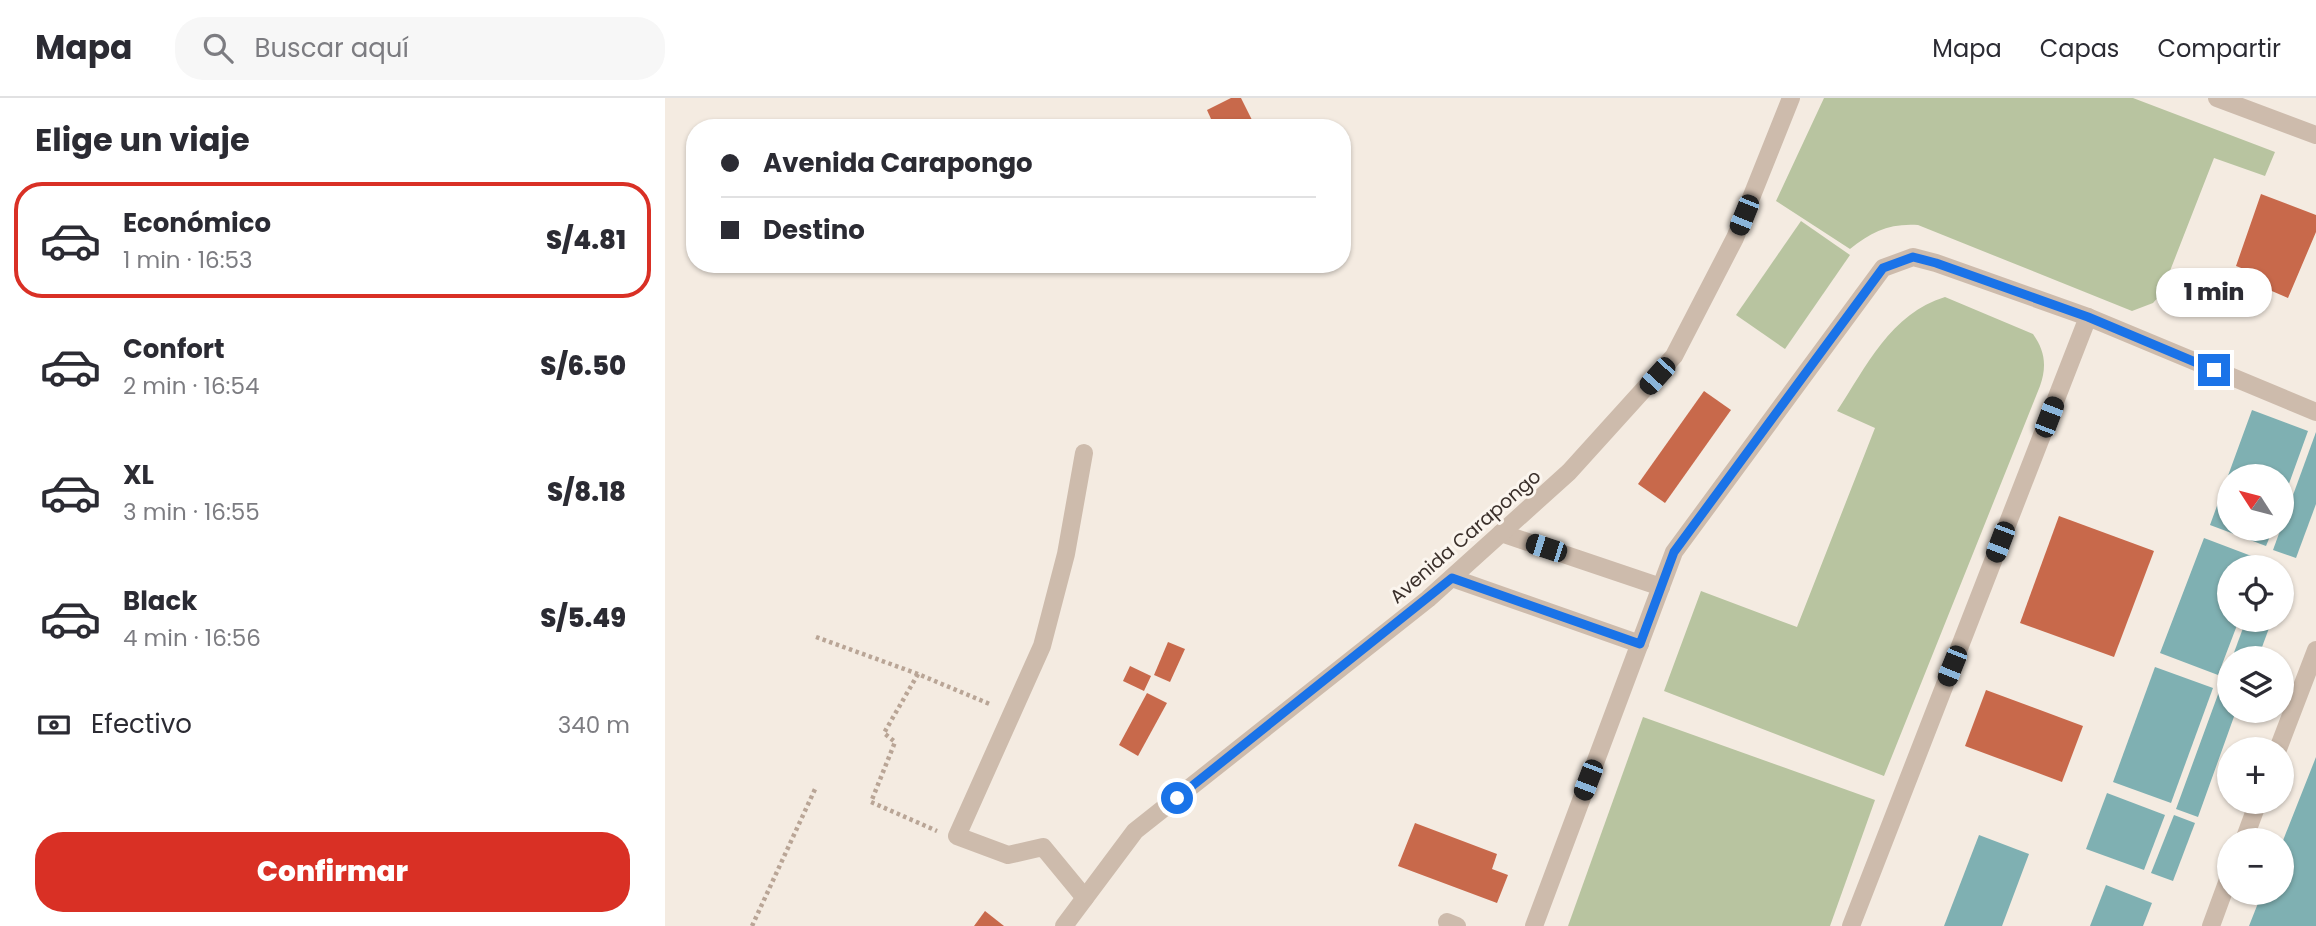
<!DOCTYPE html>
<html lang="es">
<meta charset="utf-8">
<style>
:root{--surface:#fff;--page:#f7f7f7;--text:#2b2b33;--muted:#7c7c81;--line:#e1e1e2;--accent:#d93025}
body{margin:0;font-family:Poppins,sans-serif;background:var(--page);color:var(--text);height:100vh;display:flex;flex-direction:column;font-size:26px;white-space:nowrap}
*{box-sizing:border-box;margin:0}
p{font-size:23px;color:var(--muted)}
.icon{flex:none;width:38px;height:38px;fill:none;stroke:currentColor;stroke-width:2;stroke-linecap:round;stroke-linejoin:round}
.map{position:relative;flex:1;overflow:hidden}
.sheet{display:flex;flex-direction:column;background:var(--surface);width:665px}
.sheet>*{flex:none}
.guide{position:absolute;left:21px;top:21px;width:665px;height:154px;border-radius:28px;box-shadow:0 2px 5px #0004;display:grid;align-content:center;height:154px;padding:0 35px;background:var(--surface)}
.needle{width:46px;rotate:306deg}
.controls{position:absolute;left:1552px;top:366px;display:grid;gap:14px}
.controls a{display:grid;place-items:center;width:77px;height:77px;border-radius:50%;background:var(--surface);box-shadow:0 2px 5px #0004;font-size:35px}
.end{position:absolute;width:32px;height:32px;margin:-16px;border:9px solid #1a73e8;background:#fff;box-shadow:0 0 0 4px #fff}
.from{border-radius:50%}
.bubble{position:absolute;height:49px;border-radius:24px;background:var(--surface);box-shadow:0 2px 5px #0004;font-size:23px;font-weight:800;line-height:49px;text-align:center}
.car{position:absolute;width:21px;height:42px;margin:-21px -10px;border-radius:9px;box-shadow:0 0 5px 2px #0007;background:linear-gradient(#222 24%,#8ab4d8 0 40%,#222 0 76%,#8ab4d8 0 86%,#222 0)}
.guide b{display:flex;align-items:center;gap:24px;height:66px;font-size:26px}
.guide b+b{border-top:2px solid var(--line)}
.guide i{width:18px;height:18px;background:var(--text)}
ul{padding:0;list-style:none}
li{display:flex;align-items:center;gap:21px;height:116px;margin:0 14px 10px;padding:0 21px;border:4px solid transparent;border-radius:28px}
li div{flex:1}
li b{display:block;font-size:26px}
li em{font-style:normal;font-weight:800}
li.active{border-color:var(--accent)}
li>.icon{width:63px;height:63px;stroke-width:1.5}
h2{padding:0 35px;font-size:32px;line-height:84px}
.pay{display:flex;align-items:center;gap:18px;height:77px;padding:0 35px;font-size:26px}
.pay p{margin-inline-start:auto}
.action{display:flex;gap:14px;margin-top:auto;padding:14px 35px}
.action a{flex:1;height:80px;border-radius:28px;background:var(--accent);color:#fff;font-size:28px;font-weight:800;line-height:80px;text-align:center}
header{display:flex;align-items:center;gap:42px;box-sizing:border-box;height:98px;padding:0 35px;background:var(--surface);border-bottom:2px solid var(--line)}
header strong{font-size:33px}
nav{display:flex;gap:38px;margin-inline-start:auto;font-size:24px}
.search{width:490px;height:63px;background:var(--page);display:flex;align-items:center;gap:18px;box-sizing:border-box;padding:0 24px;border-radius:28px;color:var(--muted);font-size:26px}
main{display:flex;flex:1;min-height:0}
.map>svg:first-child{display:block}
</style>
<header>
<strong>Mapa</strong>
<div class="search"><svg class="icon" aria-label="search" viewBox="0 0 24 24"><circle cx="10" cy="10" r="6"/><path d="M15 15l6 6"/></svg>Buscar aquí</div>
<nav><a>Mapa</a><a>Capas</a><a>Compartir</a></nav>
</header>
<main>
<section class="sheet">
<h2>Elige un viaje</h2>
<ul>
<li class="active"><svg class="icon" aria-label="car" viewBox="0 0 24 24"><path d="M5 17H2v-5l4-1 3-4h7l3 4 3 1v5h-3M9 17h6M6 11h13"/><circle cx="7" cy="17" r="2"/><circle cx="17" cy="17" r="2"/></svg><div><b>Económico</b><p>1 min · 16:53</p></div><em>S/4.81</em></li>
<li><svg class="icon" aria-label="car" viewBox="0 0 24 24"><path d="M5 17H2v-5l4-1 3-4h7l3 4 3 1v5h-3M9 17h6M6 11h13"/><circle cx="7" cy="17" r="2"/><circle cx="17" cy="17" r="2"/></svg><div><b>Confort</b><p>2 min · 16:54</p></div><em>S/6.50</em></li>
<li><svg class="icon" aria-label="car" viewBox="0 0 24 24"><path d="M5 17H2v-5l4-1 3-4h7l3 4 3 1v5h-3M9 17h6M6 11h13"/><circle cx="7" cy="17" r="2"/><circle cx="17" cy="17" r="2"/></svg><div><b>XL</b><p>3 min · 16:55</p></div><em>S/8.18</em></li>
<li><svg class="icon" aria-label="car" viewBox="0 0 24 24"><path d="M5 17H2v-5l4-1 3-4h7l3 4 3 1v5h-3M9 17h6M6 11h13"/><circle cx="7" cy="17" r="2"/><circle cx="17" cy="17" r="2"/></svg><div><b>Black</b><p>4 min · 16:56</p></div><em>S/5.49</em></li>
</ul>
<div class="pay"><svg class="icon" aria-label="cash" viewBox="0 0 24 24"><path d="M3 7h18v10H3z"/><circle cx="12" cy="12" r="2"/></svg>Efectivo<p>340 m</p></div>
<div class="action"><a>Confirmar</a></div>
</section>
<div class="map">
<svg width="1651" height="828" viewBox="0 0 1651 828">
<rect width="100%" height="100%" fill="#f4ebe1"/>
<!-- green -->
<g fill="#b8c4a0">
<path d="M1159 0H1468L1610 54 1600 78 1549 60 1496 196 1488 205 1467 213 1253 127C1225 125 1206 134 1185 151L1111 103Z"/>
<polygon points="1136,123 1185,157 1120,251 1071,217"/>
<path d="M1280 199 1368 236C1380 253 1382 268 1375 288L1219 678 999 593 1036 493 1132 529 1210 330 1172 313C1201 269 1226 215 1280 199Z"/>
<polygon points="978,619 1210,702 1165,828 903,828"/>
</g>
<!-- water -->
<g fill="#7fb0b2">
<polygon points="1587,312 1643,333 1617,405 1617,378 1564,378 1564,430 1608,431 1601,448 1545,427"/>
<polygon points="1651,334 1651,406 1631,460 1608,452"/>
<polygon points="1539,440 1597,462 1594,469 1564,469 1564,522 1574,522 1553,577 1495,555"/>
<polygon points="1581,522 1607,522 1593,560 1567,560"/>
<polygon points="1490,569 1548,590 1506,705 1448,684"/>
<polygon points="1555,591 1564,594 1564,612 1571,613 1533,719 1511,711"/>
<polygon points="1651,659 1651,828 1584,828 1597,795 1617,794 1617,745"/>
<polygon points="1442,695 1500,717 1479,772 1421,751"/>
<polygon points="1509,717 1530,725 1508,783 1486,775"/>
<polygon points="1314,737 1364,756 1337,828 1279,828"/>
<polygon points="1441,787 1487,805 1478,828 1425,828"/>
</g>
<!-- building -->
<g fill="#c8694b">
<polygon points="566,0 576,0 591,30 550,30 542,12"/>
<polygon points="1596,96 1651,117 1651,134 1623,200 1579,181 1584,173 1571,168"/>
<polygon points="1039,293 1066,312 1000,405 973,386"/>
<polygon points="1394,418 1489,453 1449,559 1355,525"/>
<polygon points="503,544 520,551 505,584 489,577"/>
<polygon points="465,568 486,578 479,593 458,583"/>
<polygon points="1321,592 1418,628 1397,684 1300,648"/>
<polygon points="482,595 502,605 473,658 454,647"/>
<polygon points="750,725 832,756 827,771 843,777 832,805 733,768"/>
<polygon points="320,813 339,828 309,828"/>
</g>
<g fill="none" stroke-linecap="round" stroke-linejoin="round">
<!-- path -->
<g stroke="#b9a596" stroke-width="4.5" stroke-dasharray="3.5 3.5" stroke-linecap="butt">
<polyline points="151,539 253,576 327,607"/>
<polyline points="253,576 219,635 230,644 206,704 272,733"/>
<polyline points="87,828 151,689"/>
</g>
<!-- minor -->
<g stroke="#cdbbac" stroke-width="18">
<polyline points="1552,0 1651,37"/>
<polyline points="419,355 401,456 377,548 292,738 343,757 378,749 420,800"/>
<polyline points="836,435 996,489"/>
<polyline points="787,480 975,546"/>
<polyline points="1613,651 1651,552"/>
<polyline points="1579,742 1593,704"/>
<polyline points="782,824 792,828"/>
<polyline points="399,828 470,733 763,501 904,374 1009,258 1070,140 1126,0"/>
<polyline points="869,828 1009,454 1218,170 1248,159 1271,165 1423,219 1651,314"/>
<polyline points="1186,828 1423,219"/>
<polyline points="1546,828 1564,779"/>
</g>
</g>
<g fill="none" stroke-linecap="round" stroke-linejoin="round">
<!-- route -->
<polyline stroke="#1a73e8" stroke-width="9" points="512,700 787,480 975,546 1009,454 1218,170 1248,159 1271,165 1423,219 1549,272"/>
</g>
<g text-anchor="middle" stroke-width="6" stroke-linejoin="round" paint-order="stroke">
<!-- street labels -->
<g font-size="19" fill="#3b302b" stroke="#fbf5ee">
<text transform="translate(800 438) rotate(-41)" y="7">Avenida Carapongo</text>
</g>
</g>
</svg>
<div class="controls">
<a><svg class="needle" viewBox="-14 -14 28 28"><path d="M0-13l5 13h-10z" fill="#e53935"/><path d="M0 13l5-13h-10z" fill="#7c7c81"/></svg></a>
<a><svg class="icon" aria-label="locate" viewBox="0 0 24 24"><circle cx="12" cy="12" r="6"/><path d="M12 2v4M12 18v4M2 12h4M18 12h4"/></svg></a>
<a><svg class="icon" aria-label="layers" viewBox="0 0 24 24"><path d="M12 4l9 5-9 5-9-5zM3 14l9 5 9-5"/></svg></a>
<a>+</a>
<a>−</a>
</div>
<i class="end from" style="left:512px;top:700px"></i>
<i class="end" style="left:1549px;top:272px"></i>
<div class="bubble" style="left:1491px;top:170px;width:116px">1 min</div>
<i class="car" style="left:1079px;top:117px;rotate:202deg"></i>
<i class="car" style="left:992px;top:278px;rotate:222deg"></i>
<i class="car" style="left:1384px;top:319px;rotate:21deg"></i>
<i class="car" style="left:1335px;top:444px;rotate:201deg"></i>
<i class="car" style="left:881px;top:450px;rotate:288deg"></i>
<i class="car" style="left:1287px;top:568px;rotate:202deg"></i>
<i class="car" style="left:923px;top:682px;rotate:201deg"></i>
<div class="guide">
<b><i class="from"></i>Avenida Carapongo</b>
<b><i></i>Destino</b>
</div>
</div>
</main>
